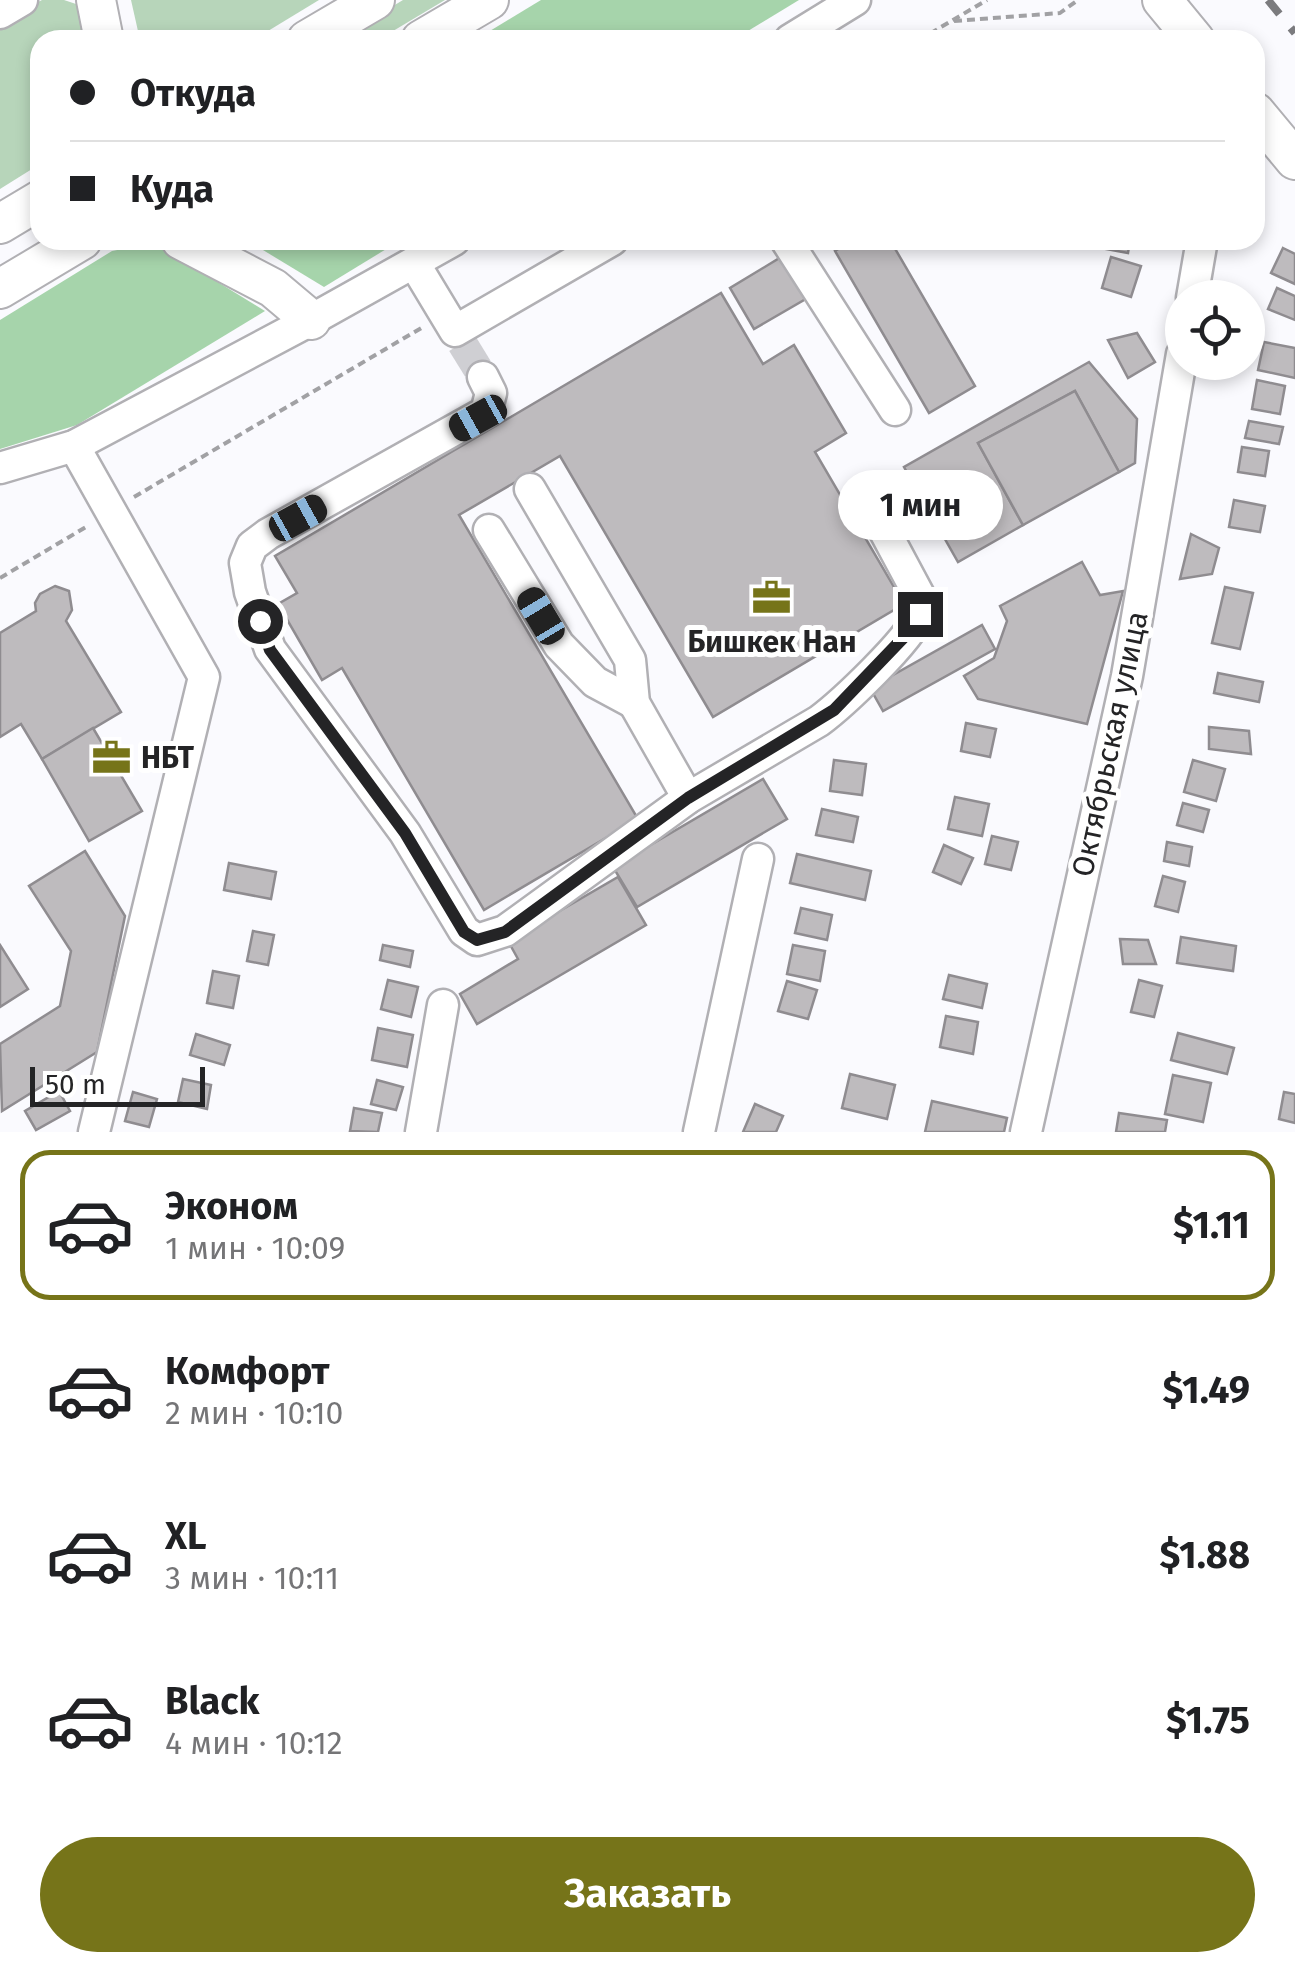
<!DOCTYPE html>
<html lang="ru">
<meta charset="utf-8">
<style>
:root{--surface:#fff;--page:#f6f6f6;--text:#202124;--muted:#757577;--line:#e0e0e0;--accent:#767419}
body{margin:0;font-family:"Fira Sans",sans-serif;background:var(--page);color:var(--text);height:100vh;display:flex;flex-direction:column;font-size:38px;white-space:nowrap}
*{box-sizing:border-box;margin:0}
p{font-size:32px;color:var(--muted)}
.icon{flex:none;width:55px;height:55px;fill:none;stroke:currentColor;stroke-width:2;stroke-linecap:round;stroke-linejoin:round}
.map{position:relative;height:1132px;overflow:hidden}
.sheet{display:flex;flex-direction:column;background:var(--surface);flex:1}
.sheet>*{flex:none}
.banner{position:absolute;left:30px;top:30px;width:1235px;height:220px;border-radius:30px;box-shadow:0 5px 15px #0003;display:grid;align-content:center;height:220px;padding:0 40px;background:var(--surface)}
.tools{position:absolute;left:1165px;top:280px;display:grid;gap:20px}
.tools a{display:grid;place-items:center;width:100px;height:100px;border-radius:50%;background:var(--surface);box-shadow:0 5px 15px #0003;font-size:50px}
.scale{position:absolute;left:30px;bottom:25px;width:175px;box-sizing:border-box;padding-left:10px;border:5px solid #242426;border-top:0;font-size:28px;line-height:35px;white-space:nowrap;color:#242426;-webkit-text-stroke:8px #fff;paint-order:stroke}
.end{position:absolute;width:45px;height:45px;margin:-22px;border:12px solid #242426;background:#fff;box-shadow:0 0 0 5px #fff}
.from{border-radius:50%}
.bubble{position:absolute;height:70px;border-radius:35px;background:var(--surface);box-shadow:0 5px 15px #0003;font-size:32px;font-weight:700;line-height:70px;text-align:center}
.car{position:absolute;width:30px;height:60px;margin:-30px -15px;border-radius:12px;box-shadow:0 0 8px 2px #0007;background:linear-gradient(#222 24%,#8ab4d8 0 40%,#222 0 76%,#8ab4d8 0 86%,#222 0)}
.banner b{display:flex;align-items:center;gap:35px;height:95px;font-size:38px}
.banner b+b{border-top:2px solid var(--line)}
.banner i{width:25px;height:25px;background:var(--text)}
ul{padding:18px 0 0;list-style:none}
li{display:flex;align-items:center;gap:30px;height:150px;margin:0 20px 15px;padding:0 20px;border:5px solid transparent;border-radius:30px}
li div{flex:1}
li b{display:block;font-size:38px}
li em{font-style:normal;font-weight:700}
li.selected{border-color:var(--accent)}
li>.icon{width:90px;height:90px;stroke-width:1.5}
.action{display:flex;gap:20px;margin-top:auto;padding:20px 40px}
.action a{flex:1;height:115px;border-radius:60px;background:var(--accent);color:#fff;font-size:40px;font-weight:700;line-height:115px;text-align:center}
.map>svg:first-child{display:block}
</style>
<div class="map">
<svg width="1295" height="1132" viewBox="0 0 1295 1132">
<rect width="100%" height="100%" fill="#fafafe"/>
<!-- green -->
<g fill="#b7d5ba">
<polygon points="42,0 64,0 76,4 85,40 40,40 40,164 0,189 0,22"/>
<polygon points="131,0 319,0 253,40 140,40"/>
<polygon points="403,0 445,0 378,40 337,40"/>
</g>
<!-- forest -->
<g fill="#a6d4ab">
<polygon points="541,0 799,0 733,40 475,40"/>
<polygon points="258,240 401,240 324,287 258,247"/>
<polygon points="154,243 265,311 77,425 0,449 0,320 112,251"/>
</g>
<!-- building -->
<g fill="#bebbbe" stroke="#8f8c90" stroke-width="2.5">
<polygon points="853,240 890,240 975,386 929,413 835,251"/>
<polygon points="1092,240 1130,240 1128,253 1090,246"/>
<polygon points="1283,248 1295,254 1295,284 1271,273"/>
<polygon points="791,251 816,293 754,329 730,288"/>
<polygon points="1111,257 1141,266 1131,297 1102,288"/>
<polygon points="1277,288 1295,296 1295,320 1268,309"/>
<polygon points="721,293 763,364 794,345 846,433 815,452 904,604 713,717 560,456 459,515 638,819 484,910 342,668 322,680 278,604 297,593 275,556"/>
<polygon points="1137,333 1155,362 1128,378 1108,340"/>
<polygon points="1264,342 1295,348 1295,378 1258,370"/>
<polygon points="1089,362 1137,419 1135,463 1119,472 1075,391 978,443 1023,525 958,562 904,467"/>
<polygon points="1257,380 1285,386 1280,414 1252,409"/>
<polygon points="1075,391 1119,472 1023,525 978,443"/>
<polygon points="1249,421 1283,427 1279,444 1245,438"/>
<polygon points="1242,447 1269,451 1265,476 1238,472"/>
<polygon points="1234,500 1265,506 1260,532 1229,527"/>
<polygon points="1191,534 1219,548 1212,574 1180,579"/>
<polygon points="1082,562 1100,595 1123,591 1087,724 978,699 964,676 994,658 1007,621 1000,606"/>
<polygon points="55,586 69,591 72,610 66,621 121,712 42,759 21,724 0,737 0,633 36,611 35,603 40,594"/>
<polygon points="1225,587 1253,593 1240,649 1212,643"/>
<polygon points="982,625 995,649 883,711 870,688"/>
<polygon points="1218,673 1263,682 1259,702 1214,693"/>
<polygon points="966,723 996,729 990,757 961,751"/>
<polygon points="1209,727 1249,731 1251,754 1209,749"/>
<polygon points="93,728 142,811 89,841 42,759"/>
<polygon points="834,760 866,764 862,795 830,791"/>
<polygon points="1193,760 1225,769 1216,801 1184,792"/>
<polygon points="763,779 787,819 637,907 613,867"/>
<polygon points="955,797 989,804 982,836 948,829"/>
<polygon points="1183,803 1209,810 1203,832 1177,825"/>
<polygon points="822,809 858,817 853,842 816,835"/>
<polygon points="992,836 1018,842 1011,870 985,864"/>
<polygon points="1167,842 1192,847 1189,866 1164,861"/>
<polygon points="944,845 973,858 961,884 933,872"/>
<polygon points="85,851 125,916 97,1052 2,1111 0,1044 60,1006 71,951 29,886"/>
<polygon points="797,854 871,871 865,900 790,883"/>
<polygon points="229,863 276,872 271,899 224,890"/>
<polygon points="1163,876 1185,882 1178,912 1155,906"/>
<polygon points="618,877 646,925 477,1024 460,994 518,959 508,941"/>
<polygon points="801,908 832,915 827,940 795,933"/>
<polygon points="253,931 274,935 268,965 247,961"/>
<polygon points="1181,937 1236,946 1233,971 1177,963"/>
<polygon points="1120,939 1148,940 1156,964 1123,964"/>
<polygon points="0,945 28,989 0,1007"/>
<polygon points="383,945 413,951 410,967 380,960"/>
<polygon points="793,945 825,951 820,981 787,974"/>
<polygon points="213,971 239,976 233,1008 207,1003"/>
<polygon points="949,975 987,984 982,1008 943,999"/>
<polygon points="388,980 418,987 411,1017 381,1009"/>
<polygon points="1139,980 1162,986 1154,1017 1131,1012"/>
<polygon points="787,981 817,990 808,1019 778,1011"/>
<polygon points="946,1016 978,1022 973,1054 940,1047"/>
<polygon points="378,1028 413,1035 407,1067 372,1060"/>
<polygon points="1178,1033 1234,1048 1227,1074 1171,1060"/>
<polygon points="196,1034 230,1045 224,1065 190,1055"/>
<polygon points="850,1074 895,1085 887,1119 842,1108"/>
<polygon points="1173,1075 1211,1083 1203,1122 1165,1114"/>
<polygon points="183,1079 211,1085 207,1109 178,1102"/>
<polygon points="377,1080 403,1087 396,1110 371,1104"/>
<polygon points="59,1091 70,1111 36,1130 25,1111"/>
<polygon points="133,1092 157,1099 149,1127 125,1121"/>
<polygon points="1284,1092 1295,1094 1295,1123 1279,1119"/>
<polygon points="932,1101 1007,1118 1004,1132 925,1132"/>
<polygon points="755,1104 783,1116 776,1132 743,1132"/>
<polygon points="354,1108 382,1113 378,1132 350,1131"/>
<polygon points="1119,1113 1167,1120 1165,1132 1116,1132"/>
</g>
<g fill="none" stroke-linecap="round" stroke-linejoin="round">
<!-- minor-tunnel -->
<polyline stroke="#cfcfd3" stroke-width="30" stroke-dasharray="30 15" stroke-linecap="butt" points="462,343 483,377"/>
<defs>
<g id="minor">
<polyline points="0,13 22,0"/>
<polyline points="790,40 855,0"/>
<polyline points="786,240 895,410"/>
<polyline points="414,263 455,331 612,240"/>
<polyline points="1192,298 1202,240"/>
<path d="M483 377 491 393 486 412 268 534 252 546 245 563 250 592 270 649 405 833 464 931 477 940 505 931 688 798 819 721C842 704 910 640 919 615 920 612 921 601 921 599L867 498"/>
<polyline points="74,446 204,677 94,1132"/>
<polyline points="0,468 74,446 311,320 454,240"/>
<polyline points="530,489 630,660 634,703 688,798"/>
<polyline points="489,530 559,645 595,682 634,703"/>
<polyline points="421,1132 443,1005"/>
<polyline points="699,1132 758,859"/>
<polyline points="1026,1132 1127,676 1182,354"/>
</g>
<g id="major">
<polyline points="96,0 104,40"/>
<polyline points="1162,0 1195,40"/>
<polyline points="307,40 375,0"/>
<polyline points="421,40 489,0"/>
<polyline points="1255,112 1295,160"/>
<polyline points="0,224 40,200"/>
<polyline points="181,240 273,288 311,320"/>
<polyline points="0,289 82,240"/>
</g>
</defs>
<!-- minor casing -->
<use href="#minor" stroke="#b1b0b4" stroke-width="35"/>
<!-- major casing -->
<use href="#major" stroke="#b1b0b4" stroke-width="42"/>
<!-- path -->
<g stroke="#a1a1a4" stroke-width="4" stroke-dasharray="8 5" stroke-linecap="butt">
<polyline points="954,21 1060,13 1078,0"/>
<polyline points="919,40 987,0"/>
<polyline points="134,497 423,327"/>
<polyline points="0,578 86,527"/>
</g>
<!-- minor -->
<use href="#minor" stroke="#fff" stroke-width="30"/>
<!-- major -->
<use href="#major" stroke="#fff" stroke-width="38"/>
<!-- rail -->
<polyline stroke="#7b7b7e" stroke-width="8" stroke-dasharray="18 18" stroke-linecap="butt" points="1268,0 1295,33"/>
</g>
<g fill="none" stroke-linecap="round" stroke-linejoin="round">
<!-- route -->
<polyline stroke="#242426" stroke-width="12" points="260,621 270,650 405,833 464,932 477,940 505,932 688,798 834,710 905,636 920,614"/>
</g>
<!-- icons -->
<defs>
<symbol id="office-bare" viewBox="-9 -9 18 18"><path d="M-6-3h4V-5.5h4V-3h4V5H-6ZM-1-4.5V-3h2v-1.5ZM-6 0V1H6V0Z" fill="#767419" stroke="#fff" stroke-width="2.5" paint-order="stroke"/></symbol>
</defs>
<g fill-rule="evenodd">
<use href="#office-bare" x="744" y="570" width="55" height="55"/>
<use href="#office-bare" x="84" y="730" width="55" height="55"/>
</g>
<g text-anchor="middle" stroke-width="10" stroke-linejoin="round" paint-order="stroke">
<!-- poi labels -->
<g font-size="30" font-weight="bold" fill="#242426" stroke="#fff">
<text x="772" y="652">Бишкек Нан</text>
<text x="141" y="768" text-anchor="start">НБТ</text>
</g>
<!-- street labels -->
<g font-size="30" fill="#242426" stroke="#fff">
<text transform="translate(1110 744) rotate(-78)" y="10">Октябрьская улица</text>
</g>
</g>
</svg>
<div class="tools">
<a><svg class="icon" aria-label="locate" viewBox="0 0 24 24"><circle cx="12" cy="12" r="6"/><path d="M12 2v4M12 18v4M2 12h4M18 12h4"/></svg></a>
</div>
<div class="scale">50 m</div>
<i class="end from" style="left:260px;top:621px"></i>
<i class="end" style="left:920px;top:614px"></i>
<div class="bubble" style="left:838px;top:470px;width:165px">1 мин</div>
<i class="car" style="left:478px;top:418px;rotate:241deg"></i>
<i class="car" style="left:298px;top:518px;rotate:61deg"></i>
<i class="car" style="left:541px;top:616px;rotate:329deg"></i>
<div class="banner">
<b><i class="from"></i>Откуда</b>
<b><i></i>Куда</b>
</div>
</div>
<section class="sheet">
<ul>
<li class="selected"><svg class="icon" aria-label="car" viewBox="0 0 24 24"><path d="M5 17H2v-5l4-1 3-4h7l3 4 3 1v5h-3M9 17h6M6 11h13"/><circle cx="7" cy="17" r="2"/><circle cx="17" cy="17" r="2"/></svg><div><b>Эконом</b><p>1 мин · 10:09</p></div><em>$1.11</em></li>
<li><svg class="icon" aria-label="car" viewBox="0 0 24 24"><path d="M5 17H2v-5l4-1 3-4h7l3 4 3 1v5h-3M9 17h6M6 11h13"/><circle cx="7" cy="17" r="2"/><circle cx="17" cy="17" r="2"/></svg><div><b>Комфорт</b><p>2 мин · 10:10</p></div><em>$1.49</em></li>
<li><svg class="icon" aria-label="car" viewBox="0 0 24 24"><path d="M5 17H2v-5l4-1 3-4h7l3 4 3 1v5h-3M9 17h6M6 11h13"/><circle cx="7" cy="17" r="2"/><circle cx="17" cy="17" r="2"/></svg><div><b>XL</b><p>3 мин · 10:11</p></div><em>$1.88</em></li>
<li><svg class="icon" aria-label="car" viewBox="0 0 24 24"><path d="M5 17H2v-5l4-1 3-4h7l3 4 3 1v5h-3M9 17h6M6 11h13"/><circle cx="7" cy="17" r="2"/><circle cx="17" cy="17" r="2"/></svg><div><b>Black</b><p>4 мин · 10:12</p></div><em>$1.75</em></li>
</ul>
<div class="action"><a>Заказать</a></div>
</section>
